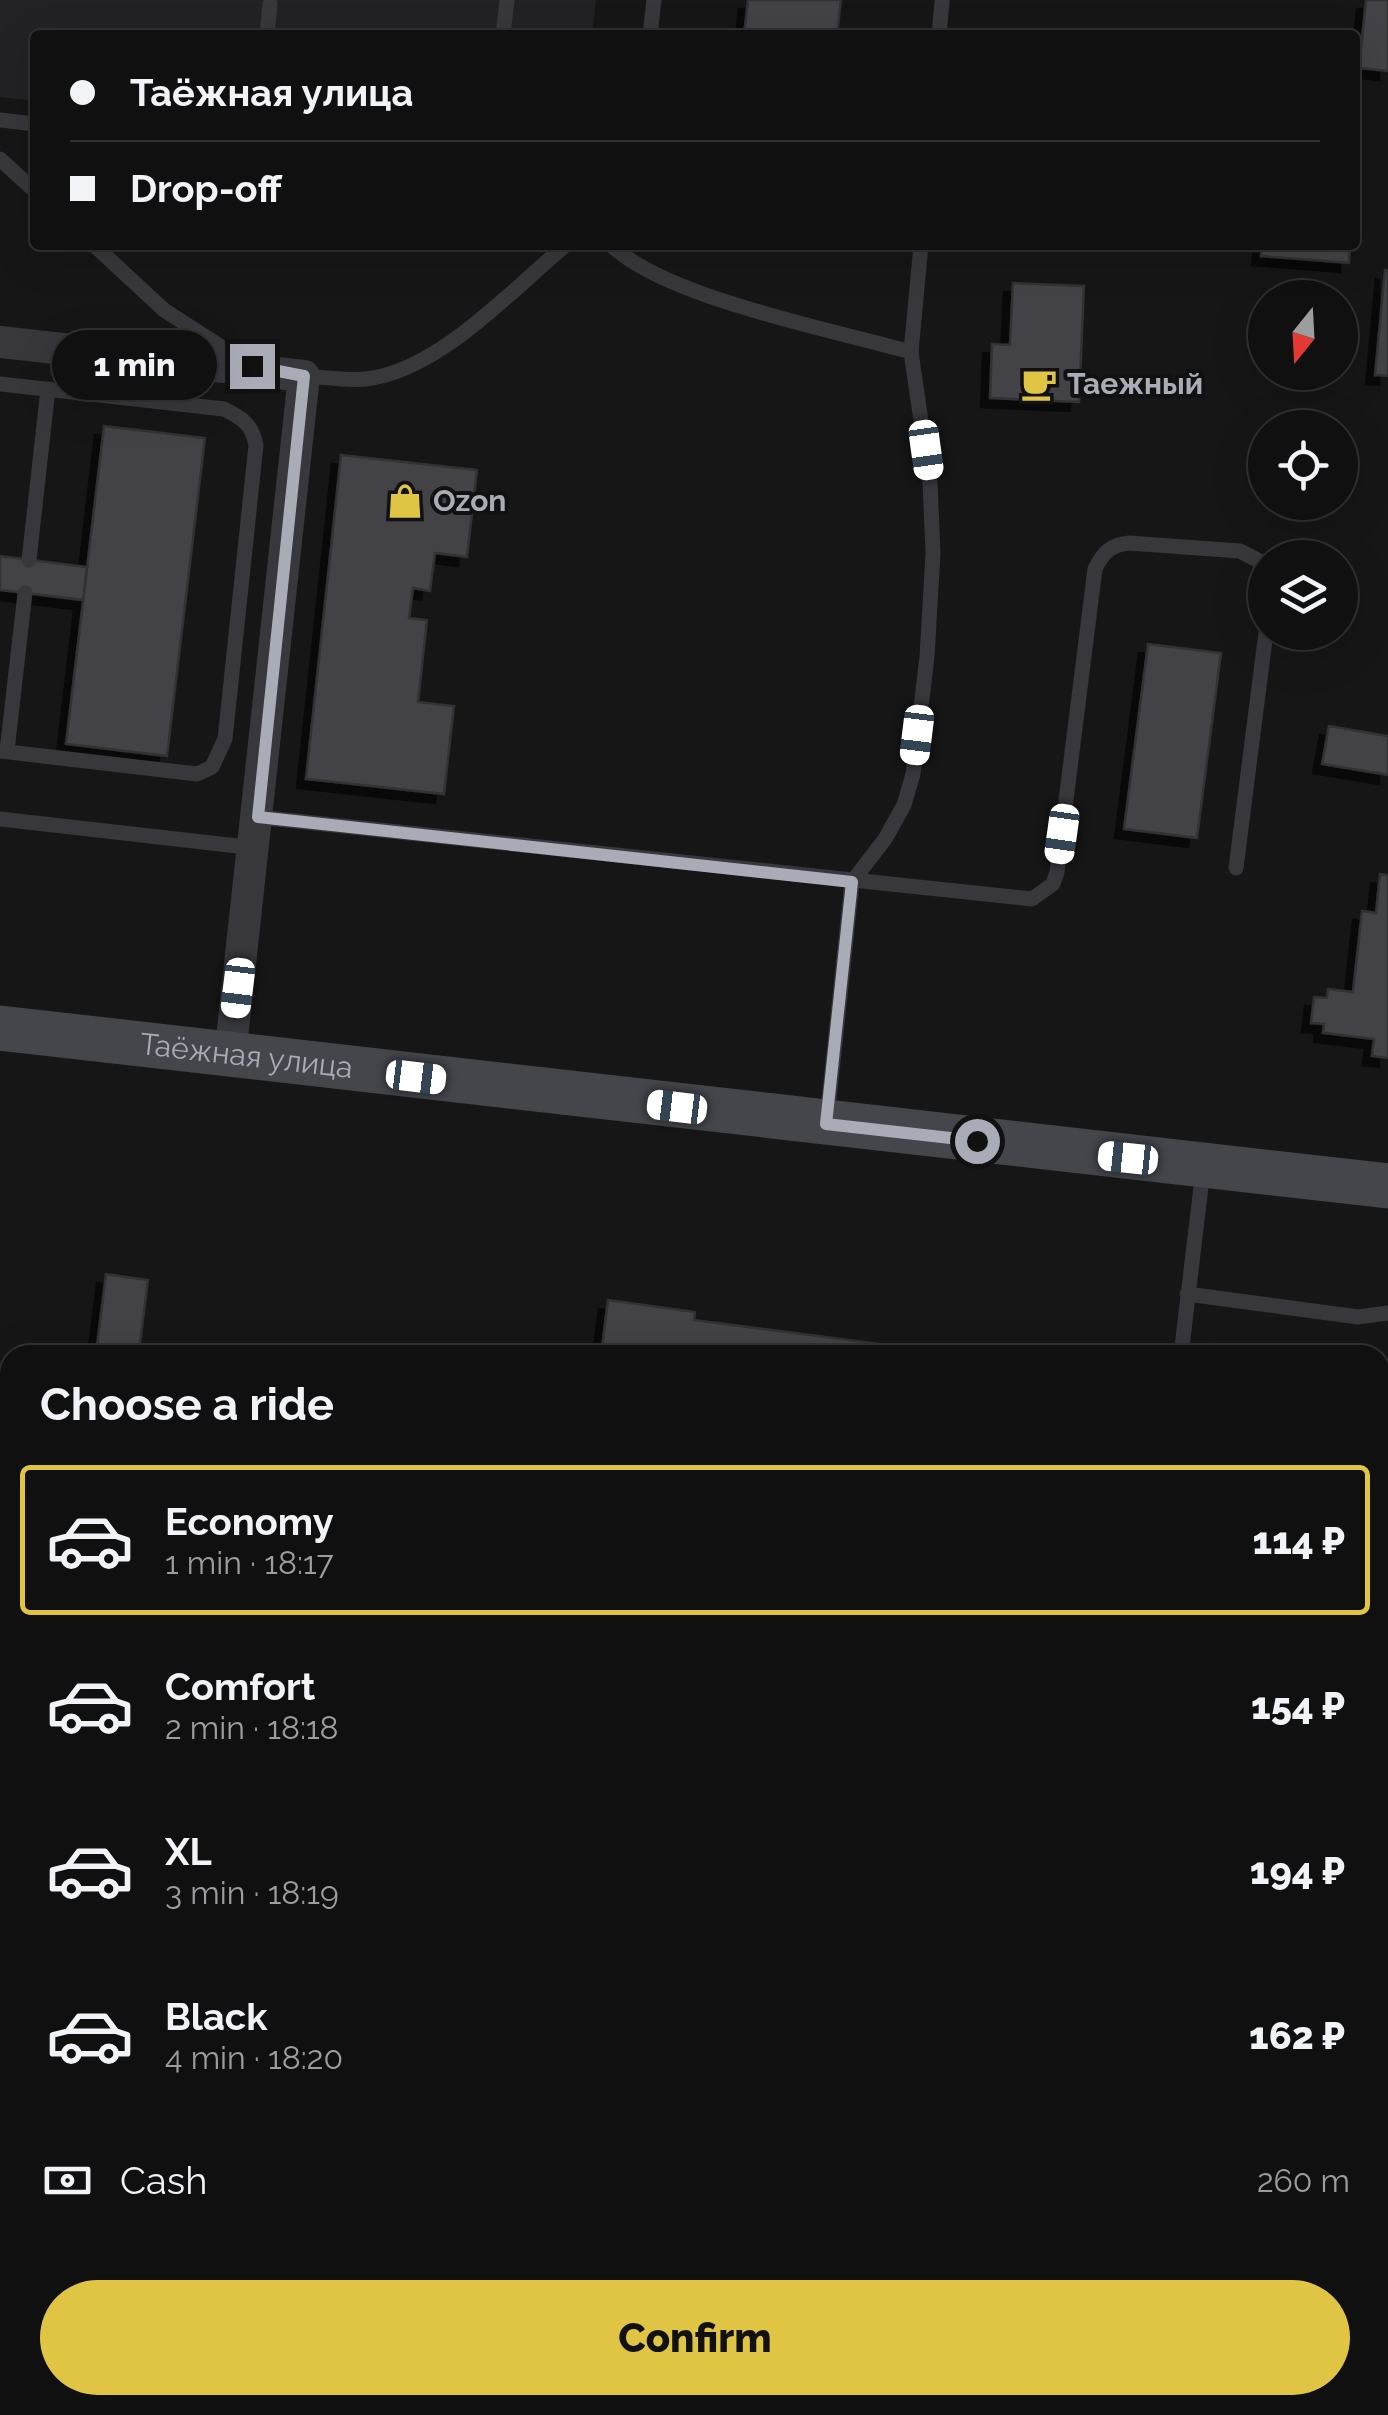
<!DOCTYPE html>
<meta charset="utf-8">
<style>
:root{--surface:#101011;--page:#1e1e1f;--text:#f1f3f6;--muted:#9c9d9f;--line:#303031;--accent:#e0c545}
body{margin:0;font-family:Raleway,sans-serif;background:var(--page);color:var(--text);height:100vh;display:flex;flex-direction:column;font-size:38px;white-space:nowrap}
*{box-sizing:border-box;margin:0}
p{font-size:32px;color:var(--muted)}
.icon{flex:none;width:55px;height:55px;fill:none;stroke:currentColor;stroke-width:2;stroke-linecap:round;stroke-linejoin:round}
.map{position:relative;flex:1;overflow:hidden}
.drawer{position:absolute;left:0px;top:1345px;width:1390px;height:1070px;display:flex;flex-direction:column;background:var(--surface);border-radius:30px 30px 0 0;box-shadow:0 10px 40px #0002,0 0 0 2px var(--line)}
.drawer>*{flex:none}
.hud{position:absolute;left:30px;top:30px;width:1330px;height:220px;border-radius:10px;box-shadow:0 10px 40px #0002,0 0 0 2px var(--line);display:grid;align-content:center;height:220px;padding:0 40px;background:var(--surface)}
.needle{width:65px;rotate:198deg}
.fabs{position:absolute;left:1248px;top:280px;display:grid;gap:20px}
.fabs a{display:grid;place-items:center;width:110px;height:110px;border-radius:50%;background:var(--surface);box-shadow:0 10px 40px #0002,0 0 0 2px var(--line);font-size:50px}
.end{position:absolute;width:45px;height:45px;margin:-22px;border:12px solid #a9abb6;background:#111;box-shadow:0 0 0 5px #111}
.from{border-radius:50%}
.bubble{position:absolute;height:70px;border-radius:35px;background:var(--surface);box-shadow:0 10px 40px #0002,0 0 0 2px var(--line);font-size:32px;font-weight:800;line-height:70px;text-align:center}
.car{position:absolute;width:30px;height:60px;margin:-30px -15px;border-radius:12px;box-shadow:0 0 8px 2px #0007;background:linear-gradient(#fff 24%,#345 0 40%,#fff 0 76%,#345 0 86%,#fff 0)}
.hud b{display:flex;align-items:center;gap:35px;height:95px;font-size:38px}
.hud b+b{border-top:2px solid var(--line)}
.hud i{width:25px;height:25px;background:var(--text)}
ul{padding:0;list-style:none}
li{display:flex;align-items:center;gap:30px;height:150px;margin:0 20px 15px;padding:0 20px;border:5px solid transparent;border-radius:10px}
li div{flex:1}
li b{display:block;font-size:38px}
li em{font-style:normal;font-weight:800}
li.on{border-color:var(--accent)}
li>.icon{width:90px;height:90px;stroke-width:1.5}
h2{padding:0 40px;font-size:45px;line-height:120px}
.pay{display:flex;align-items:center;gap:25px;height:110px;padding:0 40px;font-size:38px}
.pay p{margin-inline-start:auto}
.primary-button{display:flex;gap:20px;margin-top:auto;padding:20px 40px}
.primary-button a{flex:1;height:115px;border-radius:60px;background:var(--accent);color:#111;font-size:40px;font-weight:800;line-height:115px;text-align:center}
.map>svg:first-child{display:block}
</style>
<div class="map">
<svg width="1388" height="2415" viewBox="0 0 1388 2415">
<defs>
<filter id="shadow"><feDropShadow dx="-9" dy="9" stdDeviation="0" flood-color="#0009"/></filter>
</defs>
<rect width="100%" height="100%" fill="#161617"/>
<!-- built -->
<g fill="#222224">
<polygon points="0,0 596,0 592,35 35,35 35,101 0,97"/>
<polygon points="0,2116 10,2117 10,2405 520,2405 519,2415 0,2415"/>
</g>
<!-- building -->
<g fill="#434347" stroke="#313033" stroke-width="2.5" filter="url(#shadow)">
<polygon points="748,0 841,0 837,35 744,35"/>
<polygon points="1366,0 1388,0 1388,71 1359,68"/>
<polygon points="1262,245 1350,245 1349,263 1261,256"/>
<polygon points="1385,270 1388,271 1388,376 1375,375"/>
<polygon points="1013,283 1084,286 1079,402 990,398 992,344 1010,345"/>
<polygon points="104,426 205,438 167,756 66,744"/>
<polygon points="341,455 477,470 467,557 435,553 430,591 413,588 409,618 427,620 418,702 454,706 444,794 306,779"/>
<polygon points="0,556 87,567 83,600 0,590"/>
<polygon points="1148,644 1221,653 1197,838 1124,829"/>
<polygon points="1329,726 1388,736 1388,775 1322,764"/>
<polygon points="1380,874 1388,875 1388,1058 1372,1056 1374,1039 1323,1033 1324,1024 1311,1023 1314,997 1327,998 1328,989 1353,992 1362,911 1376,913"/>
<polygon points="106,1274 148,1280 139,1351 97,1346"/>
<polygon points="608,1300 695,1312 694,1320 964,1355 601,1355"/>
<polygon points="1212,1344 1293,1355 1211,1355"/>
<polygon points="1380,1390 1388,1391 1388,1499 1380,1498"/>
<polygon points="55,2405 400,2405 399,2415 54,2415"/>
<polygon points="763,2405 801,2405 835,2409 835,2415 762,2415"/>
</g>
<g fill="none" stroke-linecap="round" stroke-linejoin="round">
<!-- lane -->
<g stroke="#37373c" stroke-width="15">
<polyline points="267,35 270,4"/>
<polyline points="503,35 507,0"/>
<polyline points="650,35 654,0"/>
<polyline points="939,35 942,2"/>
<polyline points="0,120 35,124"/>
<polyline points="0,159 35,191"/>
<polyline points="94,245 164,310 240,359"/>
<path d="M611 245C666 298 833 330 911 352"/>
<path d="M304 376C324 377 346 381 366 379 439 371 511 290 566 245"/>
<path d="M0 384 224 409C242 418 252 424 256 445L225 739 212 767 197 774 0 751"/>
<polyline points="29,560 48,389"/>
<polyline points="7,751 25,593"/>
<path d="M258 817 1032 899 1053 884 1057 872 1095 569C1103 552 1111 545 1129 543L1240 551 1265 564"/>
<polyline points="0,819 255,848"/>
<polyline points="1236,868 1266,632"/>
<polyline points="827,1119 852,882 885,839 904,805 913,774 927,657 933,553 930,483 911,352 921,245"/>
<polyline points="1187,1294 1358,1317 1388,1313"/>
<polyline points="1181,1355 1203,1170"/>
<polyline points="1380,1593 1388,1594"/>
<polyline points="1380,1900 1388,1901"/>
<polyline points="0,2029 10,2030"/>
<polyline points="1380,2304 1388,2237"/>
<polyline points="1138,2405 1220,2415"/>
<polyline points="13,2415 14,2405"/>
<polyline points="430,2415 431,2405"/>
<polyline points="556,2415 557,2405"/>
<polyline points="1367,2415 1368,2405"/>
</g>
<!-- street -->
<polyline stroke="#37373c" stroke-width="32" points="0,342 304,376 230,1056"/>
<!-- secondary -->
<path stroke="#45464c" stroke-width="45" id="s1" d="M0 1028 1388 1186"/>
</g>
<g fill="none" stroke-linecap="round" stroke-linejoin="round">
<!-- route -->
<polyline stroke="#a9abb6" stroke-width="12" points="252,366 304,376 258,817 852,882 826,1124 977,1141"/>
</g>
<!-- icons -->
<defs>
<symbol id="cafe-bare" viewBox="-9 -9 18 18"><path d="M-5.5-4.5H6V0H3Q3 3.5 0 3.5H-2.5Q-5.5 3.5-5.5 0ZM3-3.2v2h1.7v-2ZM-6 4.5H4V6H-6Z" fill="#e0c545" stroke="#111112" stroke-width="2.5" paint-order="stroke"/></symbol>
<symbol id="shop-bare" viewBox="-9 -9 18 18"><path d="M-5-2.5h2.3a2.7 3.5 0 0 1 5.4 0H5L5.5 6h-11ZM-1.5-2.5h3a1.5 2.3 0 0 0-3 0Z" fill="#e0c545" stroke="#111112" stroke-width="2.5" paint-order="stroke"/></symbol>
</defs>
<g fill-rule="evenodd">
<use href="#cafe-bare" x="1014" y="359" width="50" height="50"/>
<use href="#shop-bare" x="380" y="476" width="50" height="50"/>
</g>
<g text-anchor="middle" stroke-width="8" stroke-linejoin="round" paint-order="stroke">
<!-- poi labels -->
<g font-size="30" font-weight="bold" fill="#a9abb6" stroke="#111112" text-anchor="start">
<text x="1067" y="394">Таежный</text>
<text x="433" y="511">Ozon</text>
</g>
<!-- street labels -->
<g font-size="30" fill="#a9abb6" stroke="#111112">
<text dy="10" stroke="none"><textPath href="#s1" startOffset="248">Таёжная улица</textPath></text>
</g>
</g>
</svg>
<div class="fabs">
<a><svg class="needle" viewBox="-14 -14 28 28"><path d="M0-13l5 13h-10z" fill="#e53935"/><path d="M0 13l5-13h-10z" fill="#9c9d9f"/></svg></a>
<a><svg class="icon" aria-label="locate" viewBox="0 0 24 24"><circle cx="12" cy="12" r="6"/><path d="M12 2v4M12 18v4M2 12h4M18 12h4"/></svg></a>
<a><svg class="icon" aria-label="layers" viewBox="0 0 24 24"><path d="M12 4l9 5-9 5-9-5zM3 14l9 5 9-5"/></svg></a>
</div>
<i class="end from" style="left:977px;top:1141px"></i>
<i class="end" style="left:252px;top:366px"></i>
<div class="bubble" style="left:52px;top:330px;width:165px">1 min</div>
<i class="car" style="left:926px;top:450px;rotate:172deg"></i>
<i class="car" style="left:917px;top:735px;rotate:187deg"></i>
<i class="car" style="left:1062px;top:834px;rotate:188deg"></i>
<i class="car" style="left:238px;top:988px;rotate:187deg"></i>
<i class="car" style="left:416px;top:1077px;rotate:97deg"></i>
<i class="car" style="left:677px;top:1107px;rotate:277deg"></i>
<i class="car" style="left:1128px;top:1158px;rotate:276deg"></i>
<div class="hud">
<b><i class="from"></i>Таёжная улица</b>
<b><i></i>Drop-off</b>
</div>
<section class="drawer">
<h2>Choose a ride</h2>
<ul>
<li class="on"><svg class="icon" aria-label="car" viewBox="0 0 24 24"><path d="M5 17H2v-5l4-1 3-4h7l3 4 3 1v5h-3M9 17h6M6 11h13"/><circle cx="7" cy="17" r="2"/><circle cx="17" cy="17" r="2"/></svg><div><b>Economy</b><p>1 min · 18:17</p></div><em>114 ₽</em></li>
<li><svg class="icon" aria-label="car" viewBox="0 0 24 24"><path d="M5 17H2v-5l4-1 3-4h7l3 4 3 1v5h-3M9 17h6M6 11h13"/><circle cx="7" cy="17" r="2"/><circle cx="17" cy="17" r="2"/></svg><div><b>Comfort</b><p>2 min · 18:18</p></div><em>154 ₽</em></li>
<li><svg class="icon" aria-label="car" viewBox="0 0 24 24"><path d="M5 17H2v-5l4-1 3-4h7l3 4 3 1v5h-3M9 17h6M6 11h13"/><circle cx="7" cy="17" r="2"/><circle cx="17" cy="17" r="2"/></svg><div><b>XL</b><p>3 min · 18:19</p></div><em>194 ₽</em></li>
<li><svg class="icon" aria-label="car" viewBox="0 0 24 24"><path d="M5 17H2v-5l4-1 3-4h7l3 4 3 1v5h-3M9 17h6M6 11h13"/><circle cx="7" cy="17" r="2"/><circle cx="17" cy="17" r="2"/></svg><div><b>Black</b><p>4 min · 18:20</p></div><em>162 ₽</em></li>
</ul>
<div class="pay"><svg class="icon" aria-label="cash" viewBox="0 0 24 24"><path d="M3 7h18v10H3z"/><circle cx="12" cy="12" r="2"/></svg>Cash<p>260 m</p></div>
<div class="primary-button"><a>Confirm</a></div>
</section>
</div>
